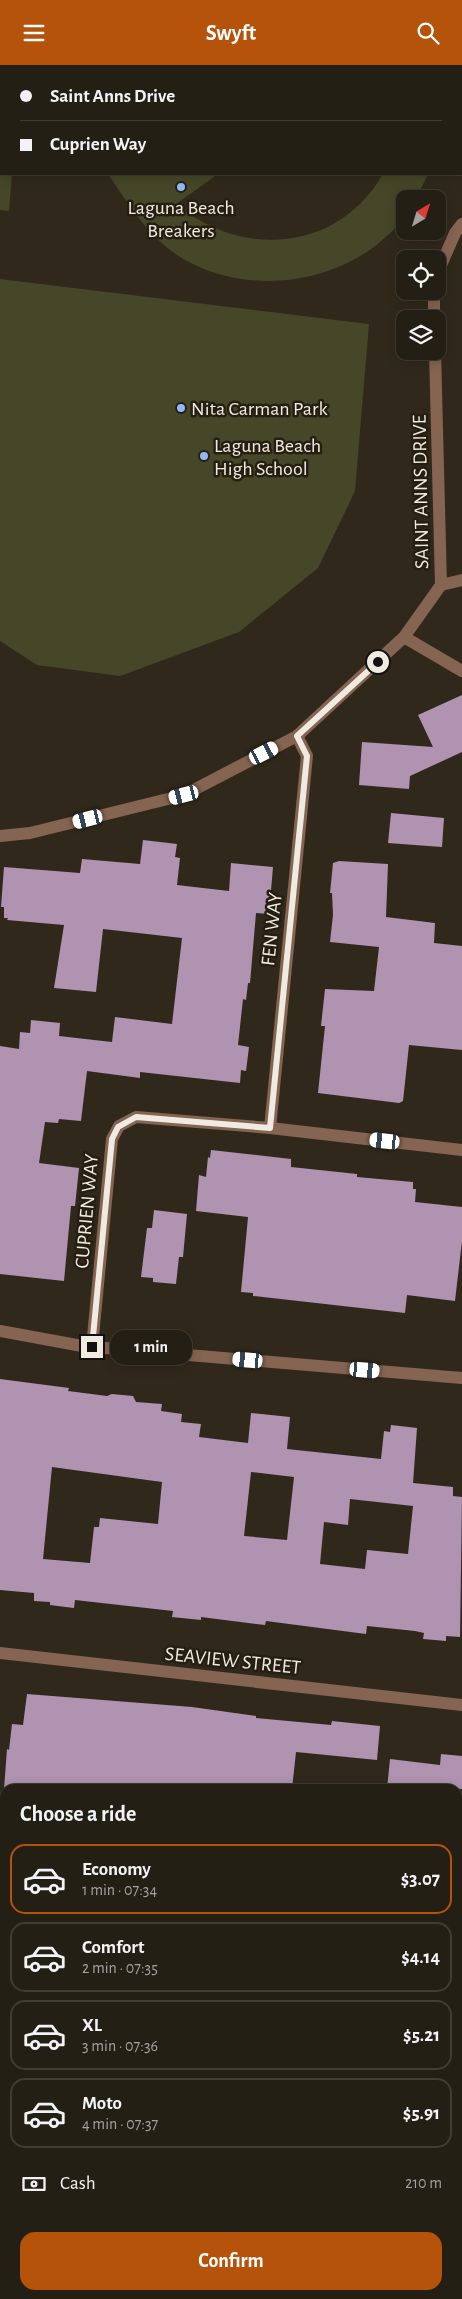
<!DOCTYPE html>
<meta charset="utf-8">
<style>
:root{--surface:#241f14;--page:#2c271d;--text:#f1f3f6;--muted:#a3a2a0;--line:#413d34;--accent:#b45309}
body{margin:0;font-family:"Alegreya Sans",sans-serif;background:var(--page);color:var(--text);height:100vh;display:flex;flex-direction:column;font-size:19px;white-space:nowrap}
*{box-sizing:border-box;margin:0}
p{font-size:16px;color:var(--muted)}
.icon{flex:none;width:28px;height:28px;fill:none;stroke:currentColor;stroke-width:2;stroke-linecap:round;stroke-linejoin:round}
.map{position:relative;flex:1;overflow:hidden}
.sheet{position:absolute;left:0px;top:1719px;width:462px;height:516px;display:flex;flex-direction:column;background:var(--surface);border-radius:15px 15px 0 0;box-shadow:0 2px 12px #0003,0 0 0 1px var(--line)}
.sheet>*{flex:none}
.banner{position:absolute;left:0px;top:0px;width:462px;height:110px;box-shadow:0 2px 12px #0003,0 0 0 1px var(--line);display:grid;align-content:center;height:110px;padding:0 20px;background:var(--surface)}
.needle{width:32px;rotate:38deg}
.fabs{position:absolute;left:396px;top:125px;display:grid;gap:10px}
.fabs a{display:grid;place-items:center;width:50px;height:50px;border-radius:10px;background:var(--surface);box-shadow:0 2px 12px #0003,0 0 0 1px var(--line);font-size:25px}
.end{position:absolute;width:22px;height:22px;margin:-11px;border:6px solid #efebe2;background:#111;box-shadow:0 0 0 2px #111}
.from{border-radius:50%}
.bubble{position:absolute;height:35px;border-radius:15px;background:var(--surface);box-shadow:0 2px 12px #0003,0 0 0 1px var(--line);font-size:16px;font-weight:600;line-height:35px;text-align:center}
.car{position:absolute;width:15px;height:30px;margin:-15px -8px;border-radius:6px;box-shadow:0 0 4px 1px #0007;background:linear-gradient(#fff 24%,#345 0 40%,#fff 0 76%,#345 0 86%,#fff 0)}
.banner b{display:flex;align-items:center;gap:18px;height:48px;font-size:19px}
.banner b+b{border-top:1px solid var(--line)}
.banner i{width:12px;height:12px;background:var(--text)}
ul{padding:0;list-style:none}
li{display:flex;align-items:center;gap:15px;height:70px;margin:0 10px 8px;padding:0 10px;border:2px solid var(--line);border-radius:15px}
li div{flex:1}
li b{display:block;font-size:19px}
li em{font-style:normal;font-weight:600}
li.on{border-color:var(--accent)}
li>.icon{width:45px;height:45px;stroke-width:1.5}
h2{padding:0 20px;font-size:22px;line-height:60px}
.pay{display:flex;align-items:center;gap:12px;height:55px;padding:0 20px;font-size:19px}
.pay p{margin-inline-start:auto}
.primary-button{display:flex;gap:10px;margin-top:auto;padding:10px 20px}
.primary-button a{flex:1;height:58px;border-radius:15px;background:var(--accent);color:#fff;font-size:20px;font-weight:600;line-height:58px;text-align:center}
header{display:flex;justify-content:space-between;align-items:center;height:65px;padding:0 20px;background:var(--accent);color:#fff;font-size:22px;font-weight:600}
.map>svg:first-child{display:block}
</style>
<header><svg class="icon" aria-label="menu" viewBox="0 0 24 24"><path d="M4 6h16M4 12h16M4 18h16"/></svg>Swyft<svg class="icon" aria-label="search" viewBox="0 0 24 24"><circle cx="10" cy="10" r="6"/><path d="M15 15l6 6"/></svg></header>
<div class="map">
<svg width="462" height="2234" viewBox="0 0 462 2234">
<rect width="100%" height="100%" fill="#30291b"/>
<!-- green -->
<g fill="#454728">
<polygon points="34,0 375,0 373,1"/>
<polygon points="0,68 1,109 12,109 9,146 0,145"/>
<path d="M108 109H218L176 139C242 194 338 187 383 109H428L416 134H405C405 157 397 162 380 177 330 219 251 228 193 199 153 180 132 144 108 109Z"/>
<polygon points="0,214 369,259 355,426 318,503 239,567 120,611 37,600 0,576"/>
</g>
<!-- building -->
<g fill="#af93b1" fill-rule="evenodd">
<polygon points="462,630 462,687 410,711 409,724 359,720 362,677 433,682 418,650"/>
<polygon points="391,748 444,753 442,782 388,778"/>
<polygon points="143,775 177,779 175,792 180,793 177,820 229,826 231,798 273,802 269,849 256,848 250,918 248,918 246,935 243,934 238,980 249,982 246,1006 241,1005 240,1018 140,1007 140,1013 87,1006 81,1056 59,1054 58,1058 45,1057 39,1098 79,1103 75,1141 71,1141 64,1216 0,1209 0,981 19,984 20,967 30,968 31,955 60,958 59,971 112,977 115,952 172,959 182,873 103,864 96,927 54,923 64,860 7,855 8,853 4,853 4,842 1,842 4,802 80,808 82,794 140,799"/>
<polygon points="339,796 388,799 386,852 435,858 434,878 462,881 462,985 409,980 403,1036 399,1038 318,1028 325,961 321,961 325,924 374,926 379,882 330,877 333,850 332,828 330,828 333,798"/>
<polygon points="211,1085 291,1094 291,1102 357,1109 357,1112 413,1117 413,1124 416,1124 415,1137 462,1142 462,1176 455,1236 407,1230 405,1248 253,1231 253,1228 241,1227 248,1152 196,1146 199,1110 206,1112 208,1092 210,1093"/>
<polygon points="154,1145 187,1149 183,1192 179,1192 176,1219 153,1217 153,1213 141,1212 147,1163 152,1163"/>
<path d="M0 1314 69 1323 68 1326 107 1331 112 1329 133 1331 136 1337 162 1339 161 1346 182 1349 181 1357 201 1359 199 1372 248 1378 251 1348 290 1352 287 1384 381 1394 384 1366 390 1367 391 1360 417 1363 413 1418 453 1422V1431L462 1432 460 1572 446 1571V1576L423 1574 424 1568 415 1566 367 1561 366 1569 266 1556 265 1560 201 1552V1555L172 1552 173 1546 75 1535 74 1543 50 1540V1537L34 1536V1528L0 1525ZM52 1402 162 1417 158 1459 100 1453 99 1462H94L90 1498 43 1494ZM251 1407 294 1412 287 1475 244 1471ZM350 1434 413 1441 408 1489 367 1485 365 1504 320 1499 324 1457 348 1460Z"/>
<polygon points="27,1629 192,1642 256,1651 256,1653 331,1660 332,1656 380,1661 377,1695 296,1687 292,1724 4,1724 7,1684 9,1685 12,1659 23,1660"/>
<polygon points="441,1689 462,1691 462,1724 387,1724 390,1694 440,1700"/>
</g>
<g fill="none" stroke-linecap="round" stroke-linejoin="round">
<!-- minor -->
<g stroke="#856451" stroke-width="12">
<polyline points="438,207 455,168 462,159"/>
<polyline points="434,226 434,254"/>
<polyline points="441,520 462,515"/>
<polyline points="404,572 462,606"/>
<polyline points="0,771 30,768 184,730 297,671 404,572 441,520 435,286"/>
<polyline points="270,1063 307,691 297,671"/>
<polyline points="0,1266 82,1281 462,1313"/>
<polyline points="92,1282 112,1074 119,1061 136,1052 270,1063 462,1085"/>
<polyline points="0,1588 462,1640"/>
<polyline points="0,1785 5,1786"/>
<polyline points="458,1834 462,1834"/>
<polyline points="0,1988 5,1989"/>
<polyline points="458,2064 462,2065"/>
</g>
</g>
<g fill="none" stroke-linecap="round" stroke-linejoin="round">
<!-- route -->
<polyline stroke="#efebe2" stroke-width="6" points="92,1282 112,1074 118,1062 136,1052 270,1063 307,691 297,671 378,597"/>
</g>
<!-- markers -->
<g fill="#91b8fd" stroke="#261f11" stroke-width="2">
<circle cx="181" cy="122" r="5"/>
<circle cx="181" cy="343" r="5"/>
<circle cx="204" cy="391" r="5"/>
</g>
<g text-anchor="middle" stroke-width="5" stroke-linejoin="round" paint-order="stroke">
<!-- poi labels -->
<g font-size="20" fill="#efebe2" stroke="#261f11" text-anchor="start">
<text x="181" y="149" text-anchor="middle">Laguna Beach<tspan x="181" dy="23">Breakers</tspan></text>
<text x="191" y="350">Nita Carman Park</text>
<text x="214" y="387">Laguna Beach<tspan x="214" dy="23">High School</tspan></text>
</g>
<!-- street labels -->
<g font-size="20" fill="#efebe2" stroke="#261f11">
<text transform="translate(420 427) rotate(-91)" y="7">SAINT ANNS DRIVE</text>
<text transform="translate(271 864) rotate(-84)" y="7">FEN WAY</text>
<text transform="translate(86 1146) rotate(-85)" y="7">CUPRIEN WAY</text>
<text transform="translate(233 1595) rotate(6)" y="7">SEAVIEW STREET</text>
</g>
</g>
</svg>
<div class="fabs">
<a><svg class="needle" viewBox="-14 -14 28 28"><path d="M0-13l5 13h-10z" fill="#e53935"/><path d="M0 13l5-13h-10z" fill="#a3a2a0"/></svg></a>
<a><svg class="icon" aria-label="locate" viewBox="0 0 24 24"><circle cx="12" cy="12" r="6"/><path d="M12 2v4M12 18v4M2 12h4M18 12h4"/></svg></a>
<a><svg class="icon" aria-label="layers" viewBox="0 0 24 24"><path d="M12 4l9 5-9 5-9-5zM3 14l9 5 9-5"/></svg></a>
</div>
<i class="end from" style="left:378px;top:597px"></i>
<i class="end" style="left:92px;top:1282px"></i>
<div class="bubble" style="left:110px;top:1265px;width:82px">1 min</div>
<i class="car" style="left:264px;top:688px;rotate:63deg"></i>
<i class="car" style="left:184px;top:730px;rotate:256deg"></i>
<i class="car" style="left:88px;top:754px;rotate:256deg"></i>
<i class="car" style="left:385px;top:1076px;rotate:276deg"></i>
<i class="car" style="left:248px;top:1295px;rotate:275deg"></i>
<i class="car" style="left:365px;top:1305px;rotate:95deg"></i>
<div class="banner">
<b><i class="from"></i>Saint Anns Drive</b>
<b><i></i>Cuprien Way</b>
</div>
<section class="sheet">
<h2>Choose a ride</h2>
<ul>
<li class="on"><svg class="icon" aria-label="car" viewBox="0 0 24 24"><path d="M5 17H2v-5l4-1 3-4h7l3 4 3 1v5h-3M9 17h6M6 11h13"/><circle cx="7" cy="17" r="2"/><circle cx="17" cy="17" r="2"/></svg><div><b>Economy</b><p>1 min · 07:34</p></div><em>$3.07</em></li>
<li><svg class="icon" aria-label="car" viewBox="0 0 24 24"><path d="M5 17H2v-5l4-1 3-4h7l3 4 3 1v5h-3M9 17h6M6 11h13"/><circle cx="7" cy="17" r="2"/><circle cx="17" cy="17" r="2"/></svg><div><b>Comfort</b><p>2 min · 07:35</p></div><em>$4.14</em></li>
<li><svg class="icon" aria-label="car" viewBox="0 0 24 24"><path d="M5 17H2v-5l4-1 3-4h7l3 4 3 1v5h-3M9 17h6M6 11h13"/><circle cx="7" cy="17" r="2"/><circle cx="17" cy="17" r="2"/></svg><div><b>XL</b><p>3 min · 07:36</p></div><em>$5.21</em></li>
<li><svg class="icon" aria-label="car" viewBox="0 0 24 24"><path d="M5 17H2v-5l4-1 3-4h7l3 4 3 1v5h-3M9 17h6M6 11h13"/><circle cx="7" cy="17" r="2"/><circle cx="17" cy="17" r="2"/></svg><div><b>Moto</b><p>4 min · 07:37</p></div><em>$5.91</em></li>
</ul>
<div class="pay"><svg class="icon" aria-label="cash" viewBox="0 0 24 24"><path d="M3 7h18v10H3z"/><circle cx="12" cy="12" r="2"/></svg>Cash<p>210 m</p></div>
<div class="primary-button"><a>Confirm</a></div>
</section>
</div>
